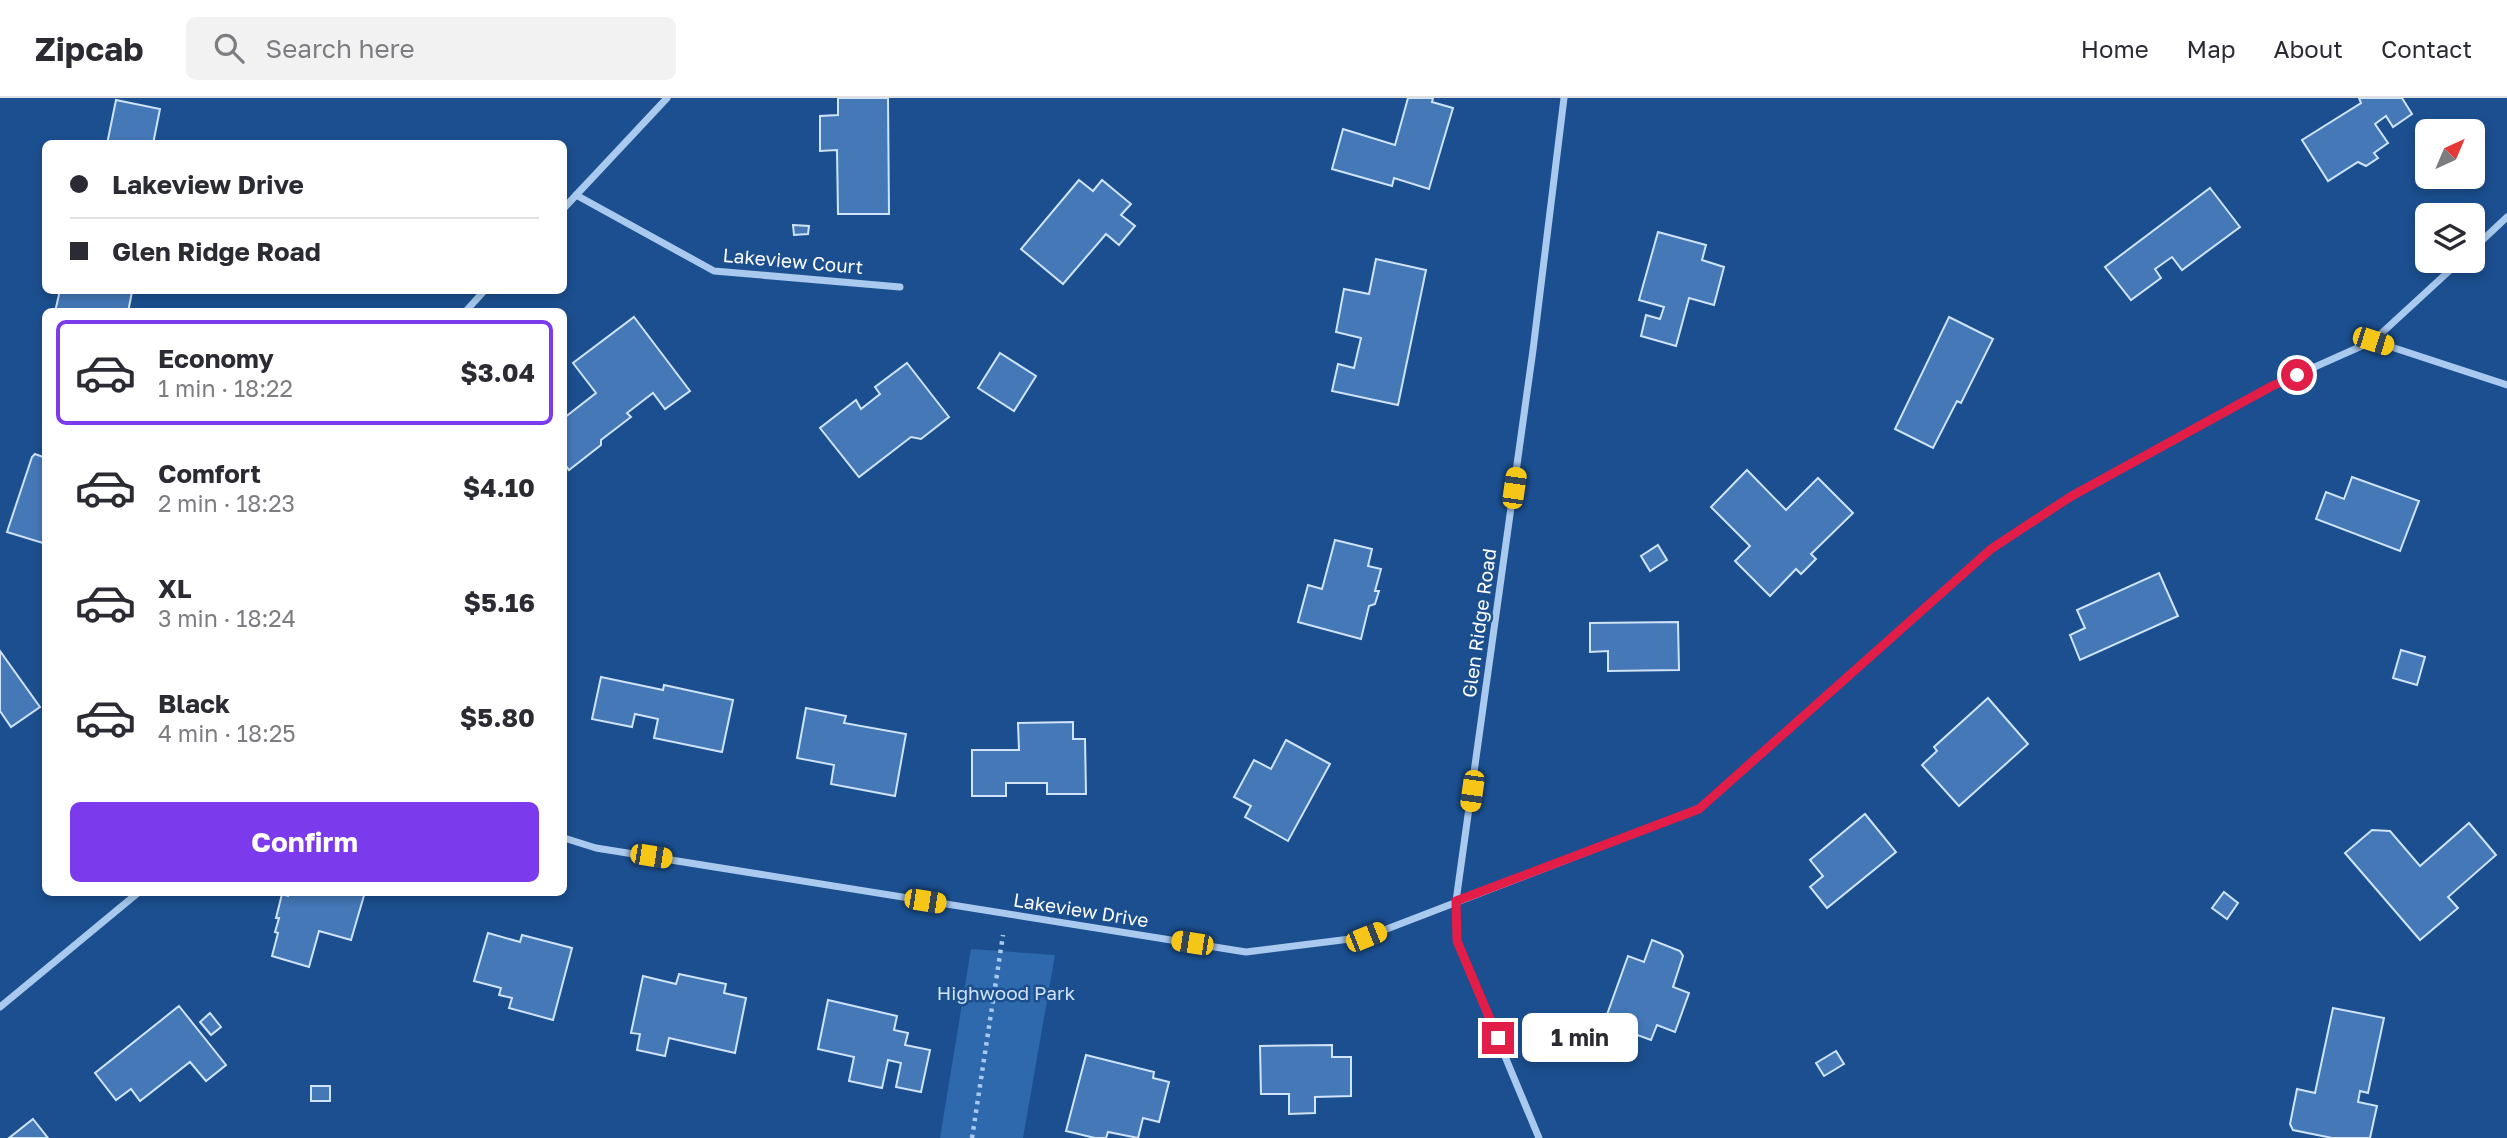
<!DOCTYPE html>
<meta charset="utf-8">
<style>
:root{--surface:#fff;--page:#f2f2f3;--text:#2b2b33;--muted:#7c7c81;--line:#e1e1e2;--accent:#7c3aed}
body{margin:0;font-family:"Golos Text",sans-serif;background:var(--page);color:var(--text);height:100vh;display:flex;flex-direction:column;font-size:26px;white-space:nowrap}
*{box-sizing:border-box;margin:0}
p{font-size:23px;color:var(--muted)}
.icon{flex:none;width:38px;height:38px;fill:none;stroke:currentColor;stroke-width:2;stroke-linecap:round;stroke-linejoin:round}
.map{position:relative;flex:1;overflow:hidden}
.sheet{position:absolute;left:42px;top:210px;width:525px;height:588px;display:flex;flex-direction:column;background:var(--surface);border-radius:10px;box-shadow:0 4px 10px #0003}
.sheet>*{flex:none}
.hud{position:absolute;left:42px;top:42px;width:525px;height:154px;border-radius:10px;box-shadow:0 4px 10px #0003;display:grid;align-content:center;height:154px;padding:0 28px;background:var(--surface)}
.needle{width:46px;rotate:44deg}
.controls{position:absolute;left:2415px;top:21px;display:grid;gap:14px}
.controls a{display:grid;place-items:center;width:70px;height:70px;border-radius:10px;background:var(--surface);box-shadow:0 4px 10px #0003;font-size:35px}
.end{position:absolute;width:32px;height:32px;margin:-16px;border:9px solid #e11d48;background:#fff;box-shadow:0 0 0 4px #fff}
.from{border-radius:50%}
.bubble{position:absolute;height:49px;border-radius:10px;background:var(--surface);box-shadow:0 4px 10px #0003;font-size:23px;font-weight:700;line-height:49px;text-align:center}
.car{position:absolute;width:21px;height:42px;margin:-21px -10px;border-radius:9px;box-shadow:0 0 5px 2px #0007;background:linear-gradient(#f5c518 24%,#345 0 40%,#f5c518 0 76%,#345 0 86%,#f5c518 0)}
.hud b{display:flex;align-items:center;gap:24px;height:66px;font-size:26px}
.hud b+b{border-top:2px solid var(--line)}
.hud i{width:18px;height:18px;background:var(--text)}
ul{padding:12px 0 0;list-style:none}
li{display:flex;align-items:center;gap:21px;height:105px;margin:0 14px 10px;padding:0 14px;border:4px solid transparent;border-radius:10px}
li div{flex:1}
li b{display:block;font-size:26px}
li em{font-style:normal;font-weight:700}
li.on{border-color:var(--accent)}
li>.icon{width:63px;height:63px;stroke-width:1.5}
.cta{display:flex;gap:14px;margin-top:auto;padding:14px 28px}
.cta a{flex:1;height:80px;border-radius:10px;background:var(--accent);color:#fff;font-size:28px;font-weight:700;line-height:80px;text-align:center}
header{display:flex;align-items:center;gap:42px;box-sizing:border-box;height:98px;padding:0 35px;background:var(--surface);border-bottom:2px solid var(--line)}
header strong{font-size:33px}
nav{display:flex;gap:38px;margin-inline-start:auto;font-size:24px}
.search{width:490px;height:63px;background:var(--page);display:flex;align-items:center;gap:18px;box-sizing:border-box;padding:0 24px;border-radius:10px;color:var(--muted);font-size:26px}
.map>svg:first-child{display:block}
</style>
<header>
<strong>Zipcab</strong>
<div class="search"><svg class="icon" aria-label="search" viewBox="0 0 24 24"><circle cx="10" cy="10" r="6"/><path d="M15 15l6 6"/></svg>Search here</div>
<nav><a>Home</a><a>Map</a><a>About</a><a>Contact</a></nav>
</header>
<div class="map">
<svg width="2507" height="1040" viewBox="0 0 2507 1040">
<rect width="100%" height="100%" fill="#1b4f8f"/>
<!-- green -->
<polygon fill="#2e69ad" points="971,851 1055,857 1023,1040 940,1040"/>
<!-- building -->
<g fill="#4478b7" stroke="#cfe3fa" stroke-width="2">
<polygon points="838,0 888,0 889,116 838,116 837,52 820,53 820,18 838,17"/>
<polygon points="1408,0 1433,0 1432,4 1453,10 1429,91 1394,80 1392,88 1332,71 1343,31 1395,47"/>
<polygon points="2359,0 2402,0 2412,16 2393,29 2386,18 2375,26 2388,45 2374,55 2378,60 2366,68 2358,64 2328,83 2302,42 2361,5"/>
<polygon points="116,2 160,11 153,46 107,46"/>
<polygon points="1079,82 1093,93 1102,82 1131,106 1121,117 1135,128 1119,147 1106,136 1063,186 1021,151"/>
<polygon points="2210,90 2240,129 2182,172 2172,159 2155,171 2161,180 2131,202 2105,169"/>
<polygon points="793,127 809,128 808,136 794,137"/>
<polygon points="1658,134 1706,147 1702,162 1724,169 1714,207 1689,200 1676,248 1641,238 1646,217 1660,221 1664,209 1639,202"/>
<polygon points="1376,161 1426,172 1398,307 1332,293 1338,266 1354,270 1361,240 1336,234 1344,191 1369,196"/>
<polygon points="60,192 127,192 132,194 128,214 55,214"/>
<polygon points="634,219 690,293 665,311 653,295 627,315 631,319 601,342 601,347 569,372 564,365 564,320 596,295 573,265"/>
<polygon points="1949,219 1993,241 1961,305 1957,303 1933,350 1895,331"/>
<polygon points="1000,255 1036,278 1014,313 978,290"/>
<polygon points="907,265 949,319 921,341 911,339 859,379 820,330 856,302 861,311 880,296 875,289"/>
<polygon points="35,356 46,360 46,446 7,434 32,359"/>
<polygon points="1747,372 1786,412 1818,380 1853,415 1811,456 1816,461 1801,476 1796,471 1770,498 1735,463 1750,448 1711,409"/>
<polygon points="2352,379 2419,403 2400,453 2316,421 2326,394 2344,401"/>
<polygon points="1335,442 1372,451 1368,468 1381,471 1375,493 1379,493 1375,506 1369,508 1361,541 1298,524 1308,487 1322,491"/>
<polygon points="1658,447 1667,462 1650,473 1641,458"/>
<polygon points="2159,475 2178,518 2080,562 2070,537 2085,530 2077,512"/>
<polygon points="1678,524 1679,572 1608,573 1608,553 1590,554 1590,525"/>
<polygon points="2401,552 2425,559 2417,587 2393,580"/>
<polygon points="0,553 40,609 11,629 0,613"/>
<polygon points="601,579 663,592 664,587 733,602 722,654 654,640 658,621 635,616 632,629 592,621"/>
<polygon points="1988,600 2028,646 1959,708 1922,667 1937,653 1934,649"/>
<polygon points="806,610 846,618 844,625 906,636 895,698 831,686 834,667 797,660"/>
<polygon points="1073,624 1073,641 1085,641 1086,696 1047,696 1047,685 1006,685 1006,698 972,698 972,652 1019,652 1018,625"/>
<polygon points="1286,642 1330,666 1288,743 1245,719 1251,708 1234,699 1254,662 1271,671"/>
<polygon points="1865,716 1896,754 1827,810 1810,789 1823,778 1810,762"/>
<polygon points="2469,725 2496,757 2448,799 2458,810 2420,842 2345,755 2372,732 2390,733 2420,768"/>
<polygon points="289,794 365,794 351,842 319,833 309,869 272,858 278,835 275,834 279,820 276,820 282,796 288,798"/>
<polygon points="2224,794 2238,805 2227,821 2212,810"/>
<polygon points="488,835 520,844 522,837 572,850 553,922 509,910 512,900 499,897 501,890 474,883"/>
<polygon points="1652,842 1680,853 1683,858 1673,889 1689,895 1675,934 1657,927 1651,942 1604,925 1628,858 1644,864"/>
<polygon points="679,876 726,886 724,895 746,900 735,955 669,940 665,958 637,952 640,936 631,935 643,878 676,886"/>
<polygon points="828,902 897,918 894,932 908,935 905,947 930,952 921,994 896,989 901,965 888,962 882,990 849,983 854,959 818,951"/>
<polygon points="179,908 226,967 206,983 190,964 140,1003 131,991 116,1002 95,975"/>
<polygon points="2333,910 2384,920 2368,995 2360,993 2358,1004 2377,1008 2370,1040 2332,1040 2293,1032 2290,1026 2297,991 2315,995"/>
<polygon points="210,915 221,929 211,937 200,924"/>
<polygon points="1332,947 1332,959 1351,959 1351,998 1315,999 1315,1015 1289,1016 1289,996 1261,996 1260,948"/>
<polygon points="1836,953 1844,966 1824,978 1816,965"/>
<polygon points="1086,957 1154,974 1153,980 1169,984 1159,1024 1143,1020 1138,1040 1108,1034 1106,1040 1095,1040 1066,1033"/>
<rect x="311" y="988" width="19" height="15"/>
<polygon points="33,1021 48,1040 9,1040"/>
</g>
<g fill="none" stroke-linecap="round" stroke-linejoin="round">
<!-- path -->
<polyline stroke="#a9c9ee" stroke-width="4.5" stroke-dasharray="3.5 5" stroke-linecap="butt" points="972,1040 1003,837"/>
<!-- minor -->
<g stroke="#a9c9ee" stroke-width="7">
<polyline points="576,97 714,173 900,189"/>
<polyline points="564,110 667,0"/>
<polyline points="2473,151 2507,119"/>
<polyline points="465,214 485,192"/>
<polyline points="2373,243 2460,163"/>
<polyline points="564,740 596,750 1246,854 1366,839 1699,711 1991,451 2070,399 2272,288 2373,243 2507,287"/>
<polyline points="0,909 139,794"/>
<polyline points="1539,1040 1457,843 1456,803 1533,252 1564,0"/>
</g>
</g>
<g fill="none" stroke-linecap="round" stroke-linejoin="round">
<!-- route -->
<polyline stroke="#e11d48" stroke-width="9" points="1498,940 1457,843 1456,803 1699,711 1991,451 2070,399 2272,288 2297,277"/>
</g>
<g text-anchor="middle" stroke-width="5" stroke-linejoin="round" paint-order="stroke">
<!-- street labels -->
<g font-size="19" fill="#fff" stroke="#1b4f8f">
<text transform="translate(793 163) rotate(5)" y="7">Lakeview Court</text>
<text transform="translate(1479 525) rotate(-82)" y="7">Glen Ridge Road</text>
<text transform="translate(1081 812) rotate(9)" y="7">Lakeview Drive</text>
</g>
<!-- park labels -->
<g font-size="19" fill="#cfe3fa" stroke="#1b4f8f">
<text x="1006" y="902">Highwood Park</text>
</g>
</g>
</svg>
<div class="controls">
<a><svg class="needle" viewBox="-14 -14 28 28"><path d="M0-13l5 13h-10z" fill="#e53935"/><path d="M0 13l5-13h-10z" fill="#7c7c81"/></svg></a>
<a><svg class="icon" aria-label="layers" viewBox="0 0 24 24"><path d="M12 4l9 5-9 5-9-5zM3 14l9 5 9-5"/></svg></a>
</div>
<i class="end from" style="left:2297px;top:277px"></i>
<i class="end" style="left:1498px;top:940px"></i>
<div class="bubble" style="left:1522px;top:915px;width:116px">1 min</div>
<i class="car" style="left:2373px;top:243px;rotate:108deg"></i>
<i class="car" style="left:1514px;top:390px;rotate:8deg"></i>
<i class="car" style="left:1472px;top:693px;rotate:188deg"></i>
<i class="car" style="left:651px;top:758px;rotate:99deg"></i>
<i class="car" style="left:925px;top:803px;rotate:99deg"></i>
<i class="car" style="left:1366px;top:839px;rotate:68deg"></i>
<i class="car" style="left:1192px;top:845px;rotate:279deg"></i>
<div class="hud">
<b><i class="from"></i>Lakeview Drive</b>
<b><i></i>Glen Ridge Road</b>
</div>
<section class="sheet">
<ul>
<li class="on"><svg class="icon" aria-label="car" viewBox="0 0 24 24"><path d="M5 17H2v-5l4-1 3-4h7l3 4 3 1v5h-3M9 17h6M6 11h13"/><circle cx="7" cy="17" r="2"/><circle cx="17" cy="17" r="2"/></svg><div><b>Economy</b><p>1 min · 18:22</p></div><em>$3.04</em></li>
<li><svg class="icon" aria-label="car" viewBox="0 0 24 24"><path d="M5 17H2v-5l4-1 3-4h7l3 4 3 1v5h-3M9 17h6M6 11h13"/><circle cx="7" cy="17" r="2"/><circle cx="17" cy="17" r="2"/></svg><div><b>Comfort</b><p>2 min · 18:23</p></div><em>$4.10</em></li>
<li><svg class="icon" aria-label="car" viewBox="0 0 24 24"><path d="M5 17H2v-5l4-1 3-4h7l3 4 3 1v5h-3M9 17h6M6 11h13"/><circle cx="7" cy="17" r="2"/><circle cx="17" cy="17" r="2"/></svg><div><b>XL</b><p>3 min · 18:24</p></div><em>$5.16</em></li>
<li><svg class="icon" aria-label="car" viewBox="0 0 24 24"><path d="M5 17H2v-5l4-1 3-4h7l3 4 3 1v5h-3M9 17h6M6 11h13"/><circle cx="7" cy="17" r="2"/><circle cx="17" cy="17" r="2"/></svg><div><b>Black</b><p>4 min · 18:25</p></div><em>$5.80</em></li>
</ul>
<div class="cta"><a>Confirm</a></div>
</section>
</div>
